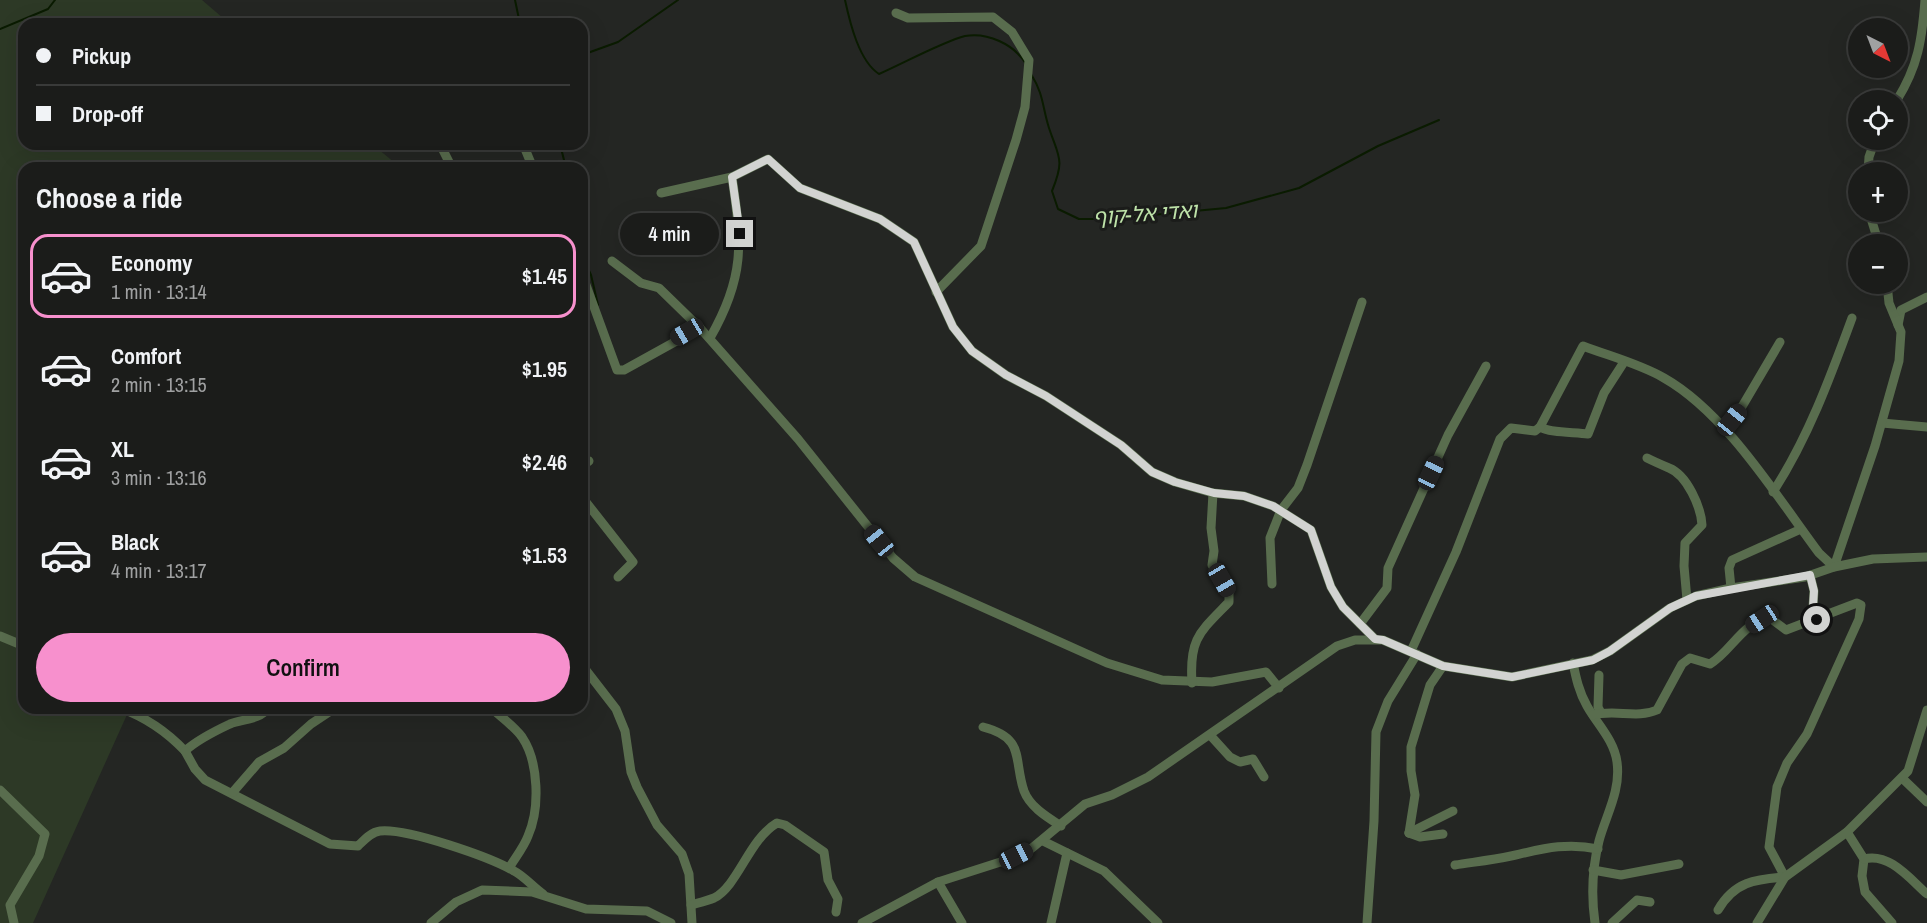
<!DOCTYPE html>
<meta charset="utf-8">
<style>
:root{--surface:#1b1c1a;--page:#242523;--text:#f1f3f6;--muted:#a0a1a2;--line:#393a39;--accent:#f790cd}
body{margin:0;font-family:"Archivo Narrow","Noto Sans Hebrew",sans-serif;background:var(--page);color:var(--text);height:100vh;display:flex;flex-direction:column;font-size:22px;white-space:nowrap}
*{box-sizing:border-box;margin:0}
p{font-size:20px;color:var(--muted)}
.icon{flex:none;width:33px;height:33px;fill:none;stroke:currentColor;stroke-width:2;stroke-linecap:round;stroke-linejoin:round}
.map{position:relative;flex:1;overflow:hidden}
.panel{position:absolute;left:18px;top:162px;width:570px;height:552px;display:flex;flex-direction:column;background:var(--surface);border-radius:18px;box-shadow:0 6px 24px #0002,0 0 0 2px var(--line)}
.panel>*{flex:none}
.top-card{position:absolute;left:18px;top:18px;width:570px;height:132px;border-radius:18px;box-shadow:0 6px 24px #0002,0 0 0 2px var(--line);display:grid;align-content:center;height:132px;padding:0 18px;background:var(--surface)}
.needle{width:39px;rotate:138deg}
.tools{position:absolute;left:1848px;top:18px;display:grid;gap:12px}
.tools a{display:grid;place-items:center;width:60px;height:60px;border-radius:50%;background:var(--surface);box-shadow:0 6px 24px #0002,0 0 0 2px var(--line);font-size:30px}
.end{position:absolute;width:27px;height:27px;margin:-14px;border:8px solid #d2d3d1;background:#111;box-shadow:0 0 0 3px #111}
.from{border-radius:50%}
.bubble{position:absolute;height:42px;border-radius:21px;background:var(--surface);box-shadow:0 6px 24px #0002,0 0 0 2px var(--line);font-size:20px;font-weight:600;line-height:42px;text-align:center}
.car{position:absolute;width:18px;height:36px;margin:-18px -9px;border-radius:8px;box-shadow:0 0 4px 2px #0007;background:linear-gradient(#222 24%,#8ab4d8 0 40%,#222 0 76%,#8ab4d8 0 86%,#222 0)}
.top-card b{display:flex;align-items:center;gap:21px;height:57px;font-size:22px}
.top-card b+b{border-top:2px solid var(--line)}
.top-card i{width:15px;height:15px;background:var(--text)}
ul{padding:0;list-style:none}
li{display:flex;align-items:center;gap:18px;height:84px;margin:0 12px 9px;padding:0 6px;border:3px solid transparent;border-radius:18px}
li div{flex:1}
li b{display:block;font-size:22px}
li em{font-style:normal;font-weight:600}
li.active{border-color:var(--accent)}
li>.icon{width:54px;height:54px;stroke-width:1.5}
h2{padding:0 18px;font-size:27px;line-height:72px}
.primary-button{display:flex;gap:12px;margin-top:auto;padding:12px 18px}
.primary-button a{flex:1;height:69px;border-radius:36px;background:var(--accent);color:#111;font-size:24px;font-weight:600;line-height:69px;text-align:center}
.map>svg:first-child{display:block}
</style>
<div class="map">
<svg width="1927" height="923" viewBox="0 0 1927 923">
<rect width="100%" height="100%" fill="#242623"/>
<!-- green -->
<polygon fill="#2d3926" points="0,0 202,0 230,24 24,24 24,144 372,144 401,168 24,168 24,708 130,708 33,923 0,923"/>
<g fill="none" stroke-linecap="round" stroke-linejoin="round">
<!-- stream -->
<g stroke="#0a1b00" stroke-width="2">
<polyline points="515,0 520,24"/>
<path d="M845 0C850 23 859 61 879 74 902 64 942 42 965 36 987 32 1014 44 1026 64"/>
<polyline points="0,29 48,9 55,0"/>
<polyline points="582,55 618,42 678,0"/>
<path d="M1031 74C1044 95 1042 106 1049 128 1059 158 1065 159 1052 191L1058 209 1079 219H1110L1226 208 1299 188 1378 146 1439 120"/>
<polyline points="560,144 566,168"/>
<polyline points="582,255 591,275 598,305"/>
</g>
<!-- minor -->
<g stroke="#596d4e" stroke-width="9">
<polyline points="896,13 908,18 993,17 1012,32 1029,60 1025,107 1016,140 981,246 936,292"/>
<path d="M1897 100C1918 66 1922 40 1925 0"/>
<polyline points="440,144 452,168"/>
<polyline points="523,144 533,168"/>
<polyline points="1868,172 1869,157 1875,140"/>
<polyline points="661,193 732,177 768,159 800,188 880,219 914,242 953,327 972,351 1006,375 1046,396 1121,445 1152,472 1175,482 1213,493 1244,496 1273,506 1311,530 1331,587 1343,607 1375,639"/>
<polyline points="1869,212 1879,244"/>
<polyline points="612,261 641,283 659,288 700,328"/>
<polyline points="582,274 617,370 624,370 700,328 798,439 893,558 915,577 1107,663 1162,680 1212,682 1266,672 1279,688"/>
<polyline points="1898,325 1901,310 1927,297"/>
<path d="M710 338C745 277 742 244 732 177"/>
<polyline points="1882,423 1927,427"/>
<path d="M1540 427C1549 433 1576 432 1588 434L1604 393 1624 362"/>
<polyline points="1725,429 1740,410 1780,342"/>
<path d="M1647 458C1655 462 1662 465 1669 468 1687 475 1701 507 1702 525L1685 543 1684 566 1687 600"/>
<polyline points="582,466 589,461"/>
<path d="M1773 492C1808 438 1830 378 1852 318"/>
<polyline points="582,497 633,562 618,577"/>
<polyline points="1810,575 1814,591 1812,622"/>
<polyline points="1272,584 1270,538 1281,510 1298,488 1307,465 1362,302"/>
<polyline points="1731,588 1729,568 1732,560 1801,529"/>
<polyline points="1360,624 1387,588 1388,568 1448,435 1486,366"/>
<polyline points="0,636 24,646"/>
<path d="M1411 651 1456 552 1500 439 1511 428 1535 431 1540 427 1583 346C1609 356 1640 364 1664 378 1726 413 1777 497 1819 553L1834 567 1875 446 1899 361 1901 332 1889 303 1887 284"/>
<path d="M1573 663C1576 678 1579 692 1587 706 1597 724 1614 740 1617 762 1621 791 1606 815 1599 841 1592 869 1591 895 1595 923"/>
<polyline points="582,665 616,709 625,731 631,772 637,787 657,825 682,854 689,874 692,923"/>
<polyline points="1599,675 1598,707 1601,713"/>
<path d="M1192 683C1189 638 1200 632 1229 602V592L1212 565 1214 551 1211 528 1213 493"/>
<path d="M120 708C145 717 167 732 185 751 197 740 215 731 230 724 242 719 260 720 268 708"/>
<path d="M491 708C501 717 514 726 522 737 539 762 540 809 528 836 524 847 515 858 509 868"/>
<path d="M1593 715C1615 709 1637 719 1657 710L1682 664 1690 658 1710 664C1731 652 1743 621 1770 618L1786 630 1857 603 1861 605 1859 619 1807 734 1787 763 1777 787 1769 847 1785 877"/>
<path d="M983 727C1026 738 1013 759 1024 791 1030 807 1047 817 1061 826"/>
<polyline points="1210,735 1230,757 1240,762 1253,759 1264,777"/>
<path d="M185 751 195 769 205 780 330 844 358 846C364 840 371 832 380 831 407 828 490 857 514 871 524 876 533 887 543 894"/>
<polyline points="1902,778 1927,802"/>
<polyline points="0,790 45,834 39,856 10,905 14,923"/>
<polyline points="233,792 259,762 284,748 311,724 335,708"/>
<polyline points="1847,832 1864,859 1862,876 1865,892 1892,923"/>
<polyline points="1409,833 1415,795 1411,771 1411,747 1430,685 1443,666"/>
<polyline points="1409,833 1453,811"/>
<polyline points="1409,833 1420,837 1443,834"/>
<polyline points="1043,841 1104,871 1158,923"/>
<path d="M1864 859C1889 852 1910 879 1927 894"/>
<path d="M1455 865C1474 862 1492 860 1511 856 1542 849 1566 842 1598 849"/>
<polyline points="1593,870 1621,875 1679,864"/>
<polyline points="938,882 962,923"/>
<path d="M691 905C698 903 707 901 714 898 738 886 749 839 777 823L785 825 824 852 828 880 838 899 836 912"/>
<path d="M1718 910C1734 882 1755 879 1785 877"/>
<polyline points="431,923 456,902 482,890 532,892 586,909 647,911 671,923"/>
<polyline points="862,923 938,882 1016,857 1032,848 1085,804 1112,795 1148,777 1337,646 1355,640 1383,640 1443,666 1512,677 1592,660 1610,651 1670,608 1696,596 1731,588 1805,577 1834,567 1873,559 1927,557"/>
<polyline points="1051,923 1067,853"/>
<polyline points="1367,923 1374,821 1376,732 1388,701 1417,654"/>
<polyline points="1612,923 1637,900 1650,902"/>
<polyline points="1757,923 1785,877 1847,832 1908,771 1927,710"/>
</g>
</g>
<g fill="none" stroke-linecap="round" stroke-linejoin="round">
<!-- route -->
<polyline stroke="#d2d3d1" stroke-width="8" points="740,234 732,177 768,159 800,188 880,219 914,242 953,327 972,351 1006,375 1046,396 1121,445 1152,472 1175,482 1214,493 1244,496 1273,506 1311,530 1331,587 1343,607 1375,639 1383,640 1443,666 1512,677 1593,660 1610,651 1670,608 1696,596 1810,575 1814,591 1812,622 1817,620"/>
</g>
<g text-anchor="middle" stroke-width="6" stroke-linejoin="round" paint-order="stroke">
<!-- water labels -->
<g font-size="21" font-style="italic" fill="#bee3a9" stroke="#1b1c1a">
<text transform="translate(1145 214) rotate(-4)" y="7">ואדי אל-קוף</text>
</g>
</g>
</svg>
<div class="tools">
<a><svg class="needle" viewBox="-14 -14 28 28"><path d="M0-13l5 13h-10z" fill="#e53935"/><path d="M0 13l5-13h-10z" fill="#a0a1a2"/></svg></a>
<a><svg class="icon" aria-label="locate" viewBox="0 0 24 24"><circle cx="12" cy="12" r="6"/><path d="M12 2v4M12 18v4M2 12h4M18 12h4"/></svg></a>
<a>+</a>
<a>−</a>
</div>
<i class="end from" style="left:1817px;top:620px"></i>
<i class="end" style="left:740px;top:234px"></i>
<div class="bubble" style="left:620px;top:213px;width:99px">4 min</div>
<i class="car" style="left:687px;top:332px;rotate:240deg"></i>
<i class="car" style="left:1732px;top:420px;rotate:39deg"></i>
<i class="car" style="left:1431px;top:473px;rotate:25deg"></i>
<i class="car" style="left:879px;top:541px;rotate:321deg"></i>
<i class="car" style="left:1222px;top:580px;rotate:150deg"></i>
<i class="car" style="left:1762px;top:619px;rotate:237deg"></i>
<i class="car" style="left:1016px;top:856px;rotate:63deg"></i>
<div class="top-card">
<b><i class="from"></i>Pickup</b>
<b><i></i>Drop-off</b>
</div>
<section class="panel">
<h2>Choose a ride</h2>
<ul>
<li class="active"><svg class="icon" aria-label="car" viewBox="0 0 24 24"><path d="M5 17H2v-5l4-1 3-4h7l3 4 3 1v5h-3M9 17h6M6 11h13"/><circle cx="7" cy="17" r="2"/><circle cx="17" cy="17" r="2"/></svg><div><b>Economy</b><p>1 min · 13:14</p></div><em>$1.45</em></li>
<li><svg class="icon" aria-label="car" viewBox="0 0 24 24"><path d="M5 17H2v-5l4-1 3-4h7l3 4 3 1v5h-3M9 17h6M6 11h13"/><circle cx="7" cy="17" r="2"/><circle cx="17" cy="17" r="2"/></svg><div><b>Comfort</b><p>2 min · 13:15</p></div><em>$1.95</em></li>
<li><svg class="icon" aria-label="car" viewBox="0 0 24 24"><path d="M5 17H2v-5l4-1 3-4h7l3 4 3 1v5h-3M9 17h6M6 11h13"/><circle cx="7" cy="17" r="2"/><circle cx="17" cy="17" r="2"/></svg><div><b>XL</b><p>3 min · 13:16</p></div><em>$2.46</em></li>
<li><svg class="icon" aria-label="car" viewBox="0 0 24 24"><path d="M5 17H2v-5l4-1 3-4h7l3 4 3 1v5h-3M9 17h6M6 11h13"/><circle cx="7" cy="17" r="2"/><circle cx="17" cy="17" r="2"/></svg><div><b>Black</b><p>4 min · 13:17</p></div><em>$1.53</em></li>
</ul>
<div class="primary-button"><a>Confirm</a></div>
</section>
</div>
